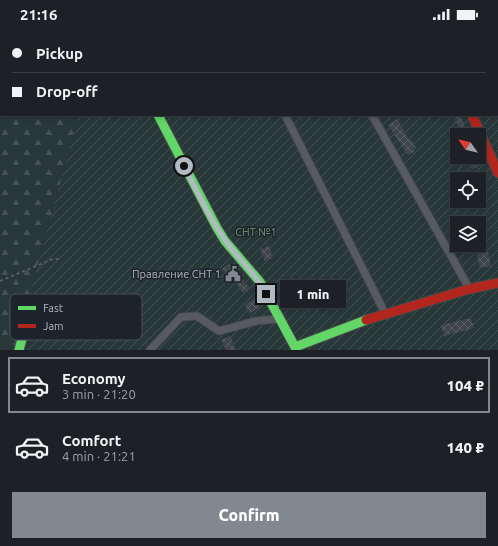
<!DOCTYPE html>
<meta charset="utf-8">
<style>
:root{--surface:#1d2126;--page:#2a2e32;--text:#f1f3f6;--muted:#a0a3a7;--line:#3b3e43;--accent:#818890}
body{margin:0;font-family:Ubuntu,sans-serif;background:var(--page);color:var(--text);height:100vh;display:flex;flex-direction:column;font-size:15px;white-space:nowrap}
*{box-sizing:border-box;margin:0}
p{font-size:13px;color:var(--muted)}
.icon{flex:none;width:22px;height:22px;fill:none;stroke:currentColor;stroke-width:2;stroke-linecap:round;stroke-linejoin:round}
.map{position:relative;height:322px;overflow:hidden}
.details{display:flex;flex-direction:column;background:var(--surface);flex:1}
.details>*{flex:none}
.guide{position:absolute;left:0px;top:0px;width:498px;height:88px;box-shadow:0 2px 6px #0003,0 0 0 1px var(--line);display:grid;align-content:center;height:88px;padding:0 12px;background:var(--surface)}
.needle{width:26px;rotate:304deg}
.buttons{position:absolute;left:450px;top:100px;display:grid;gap:8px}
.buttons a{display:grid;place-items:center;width:36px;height:36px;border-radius:0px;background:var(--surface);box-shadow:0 2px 6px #0003,0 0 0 1px var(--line);font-size:20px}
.end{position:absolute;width:18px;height:18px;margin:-9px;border:5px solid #b1b9c3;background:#111;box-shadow:0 0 0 2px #111}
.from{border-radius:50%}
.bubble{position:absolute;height:28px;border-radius:0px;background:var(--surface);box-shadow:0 2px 6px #0003,0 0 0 1px var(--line);font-size:13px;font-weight:800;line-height:28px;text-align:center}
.guide b{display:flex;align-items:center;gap:14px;height:38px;font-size:15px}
.guide b+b{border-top:1px solid var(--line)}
.guide i{width:10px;height:10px;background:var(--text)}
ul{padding:7px 0 0;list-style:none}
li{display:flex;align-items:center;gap:12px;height:56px;margin:0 8px 6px;padding:0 4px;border:2px solid transparent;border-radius:0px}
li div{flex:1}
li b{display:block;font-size:15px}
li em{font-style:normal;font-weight:800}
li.on{border-color:var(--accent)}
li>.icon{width:36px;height:36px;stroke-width:1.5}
.action{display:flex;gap:8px;margin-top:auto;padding:8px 12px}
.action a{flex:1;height:46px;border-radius:0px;background:var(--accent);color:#fff;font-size:16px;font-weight:800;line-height:46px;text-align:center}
.status{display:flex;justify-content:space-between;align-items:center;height:28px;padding:0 20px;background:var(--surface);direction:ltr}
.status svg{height:11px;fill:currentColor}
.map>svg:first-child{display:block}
</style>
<div class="status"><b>21:16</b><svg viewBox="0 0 49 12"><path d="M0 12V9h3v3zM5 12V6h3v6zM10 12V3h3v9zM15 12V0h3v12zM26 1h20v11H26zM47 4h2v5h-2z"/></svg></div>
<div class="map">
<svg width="498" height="322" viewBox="0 0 498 322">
<defs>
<pattern id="forest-firs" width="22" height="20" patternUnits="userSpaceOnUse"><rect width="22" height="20" fill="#283838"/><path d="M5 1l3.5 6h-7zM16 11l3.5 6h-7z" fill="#455353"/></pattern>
<pattern id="garden-furrows" width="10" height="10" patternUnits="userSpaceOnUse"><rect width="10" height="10" fill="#283838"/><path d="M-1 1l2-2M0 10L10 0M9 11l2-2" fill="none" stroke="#455353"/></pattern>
<pattern id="building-cross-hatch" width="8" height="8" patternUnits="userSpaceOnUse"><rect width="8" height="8" fill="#3f4449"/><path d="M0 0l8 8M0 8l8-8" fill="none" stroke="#585d62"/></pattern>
</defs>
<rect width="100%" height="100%" fill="#272c32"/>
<!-- forest -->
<polygon fill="url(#forest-firs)" points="0,0 82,0 1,1 1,87 79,87 14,322 0,322"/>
<!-- garden -->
<path fill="url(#garden-furrows)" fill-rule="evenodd" d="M86 0H498V322H14L79 87H497V1ZM457 107H479V129H457ZM457 151H479V173H457ZM457 195H479V217H457Z"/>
<!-- building -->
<g fill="url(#building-cross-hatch)">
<polygon points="461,87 462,92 468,107 463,107 454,90"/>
<polygon points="397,91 409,112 411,111 416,120 414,121 415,123 408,127 388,97"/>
<polygon points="467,129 478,129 482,137 472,141"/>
<polygon points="269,218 273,230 265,233 260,221"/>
<polygon points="488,224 491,238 480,240 477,226"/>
<polygon points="229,236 250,260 243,265 234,252 230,254 222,241"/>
<polygon points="293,257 296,267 284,271 281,260"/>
<polygon points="255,270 260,279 250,285 245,277"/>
<polygon points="471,290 474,300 444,308 441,297"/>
<polygon points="230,308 236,322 226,322 221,312"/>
</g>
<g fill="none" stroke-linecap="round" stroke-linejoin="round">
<defs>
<g id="lane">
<polyline points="241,0 241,1"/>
<polyline points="324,0 325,1"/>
<polyline points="285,87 384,283"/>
<polyline points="372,87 469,260"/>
<polyline points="150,322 181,289 197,288 219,303 256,293 276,291"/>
</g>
<g id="street">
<polyline points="116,0 116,1"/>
<polyline points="419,0 419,1"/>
<polyline points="497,71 498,70"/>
</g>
<g id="fast">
<polyline points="158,87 217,200 225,213 260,254 295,319 366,292"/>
<polyline points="19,322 28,289"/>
</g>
<g id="jam">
<polyline points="472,87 498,145"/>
<polyline points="366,292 469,261 498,255"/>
</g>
</defs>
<!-- lane casing -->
<use href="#lane" stroke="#45484d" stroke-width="9"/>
<!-- street casing -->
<use href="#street" stroke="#45484d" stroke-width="16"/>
<!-- fast casing -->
<use href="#fast" stroke="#45484d" stroke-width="11"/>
<!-- jam casing -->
<use href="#jam" stroke="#45484d" stroke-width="11"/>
<!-- path -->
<polyline stroke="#5b5f64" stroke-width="2" stroke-dasharray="3 3" stroke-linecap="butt" points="0,253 53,231 60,231"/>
<!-- lane -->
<use href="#lane" stroke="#575a60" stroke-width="7"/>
<!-- street -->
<use href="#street" stroke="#575a60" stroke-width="14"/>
<!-- fast -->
<use href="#fast" stroke="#63d668" stroke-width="9"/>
<!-- jam -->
<use href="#jam" stroke="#b3261e" stroke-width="9"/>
</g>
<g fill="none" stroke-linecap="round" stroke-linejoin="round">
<!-- route -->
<path stroke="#b1b9c3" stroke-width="5" d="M184 138C197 163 209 190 225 212 238 231 256 245 266 266"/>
</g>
<!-- icons -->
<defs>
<symbol id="civic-bare" viewBox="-9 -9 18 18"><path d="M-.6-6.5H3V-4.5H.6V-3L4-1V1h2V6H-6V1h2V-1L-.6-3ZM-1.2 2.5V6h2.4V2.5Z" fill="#818890" stroke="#1c232b" stroke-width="2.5" paint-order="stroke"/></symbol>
</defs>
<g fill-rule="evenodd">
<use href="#civic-bare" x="222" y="235" width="22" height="22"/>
</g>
<g text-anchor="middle" stroke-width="3" stroke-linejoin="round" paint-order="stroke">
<!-- park labels -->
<g font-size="11" fill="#729678" stroke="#1c232b">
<text x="256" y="208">СНТ №1</text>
</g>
<!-- poi labels -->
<g font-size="11" fill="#b1b9c3" stroke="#1c232b" text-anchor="end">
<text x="221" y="250">Правление СНТ 1</text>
</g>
</g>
<!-- legend -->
<rect x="10" y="266" width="132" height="46" rx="6" fill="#1c232b" stroke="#495059" stroke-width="1"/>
<rect x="18" y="278" width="18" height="4" fill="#63d668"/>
<rect x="18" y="296" width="18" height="4" fill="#b3261e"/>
<g font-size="11" fill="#b1b9c3">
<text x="43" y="284">Fast</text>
<text x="43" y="302">Jam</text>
</g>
</svg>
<div class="buttons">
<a><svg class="needle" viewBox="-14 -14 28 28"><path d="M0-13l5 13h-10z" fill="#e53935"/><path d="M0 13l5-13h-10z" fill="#a0a3a7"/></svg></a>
<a><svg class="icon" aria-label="locate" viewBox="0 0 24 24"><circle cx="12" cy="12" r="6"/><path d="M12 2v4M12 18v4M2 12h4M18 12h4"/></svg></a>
<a><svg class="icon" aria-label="layers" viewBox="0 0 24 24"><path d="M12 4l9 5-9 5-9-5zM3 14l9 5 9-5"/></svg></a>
</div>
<i class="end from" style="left:184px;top:138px"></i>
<i class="end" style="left:266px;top:266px"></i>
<div class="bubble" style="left:280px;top:252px;width:66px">1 min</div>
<div class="guide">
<b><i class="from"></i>Pickup</b>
<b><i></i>Drop-off</b>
</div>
</div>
<section class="details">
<ul>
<li class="on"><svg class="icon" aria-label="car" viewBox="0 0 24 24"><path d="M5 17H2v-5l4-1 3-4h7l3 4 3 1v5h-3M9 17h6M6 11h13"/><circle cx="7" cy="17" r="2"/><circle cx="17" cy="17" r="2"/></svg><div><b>Economy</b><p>3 min · 21:20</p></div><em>104 ₽</em></li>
<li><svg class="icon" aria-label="car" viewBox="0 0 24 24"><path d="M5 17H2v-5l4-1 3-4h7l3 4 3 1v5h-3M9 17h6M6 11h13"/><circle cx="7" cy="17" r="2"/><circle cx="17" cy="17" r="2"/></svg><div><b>Comfort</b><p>4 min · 21:21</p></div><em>140 ₽</em></li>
</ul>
<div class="action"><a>Confirm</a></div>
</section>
